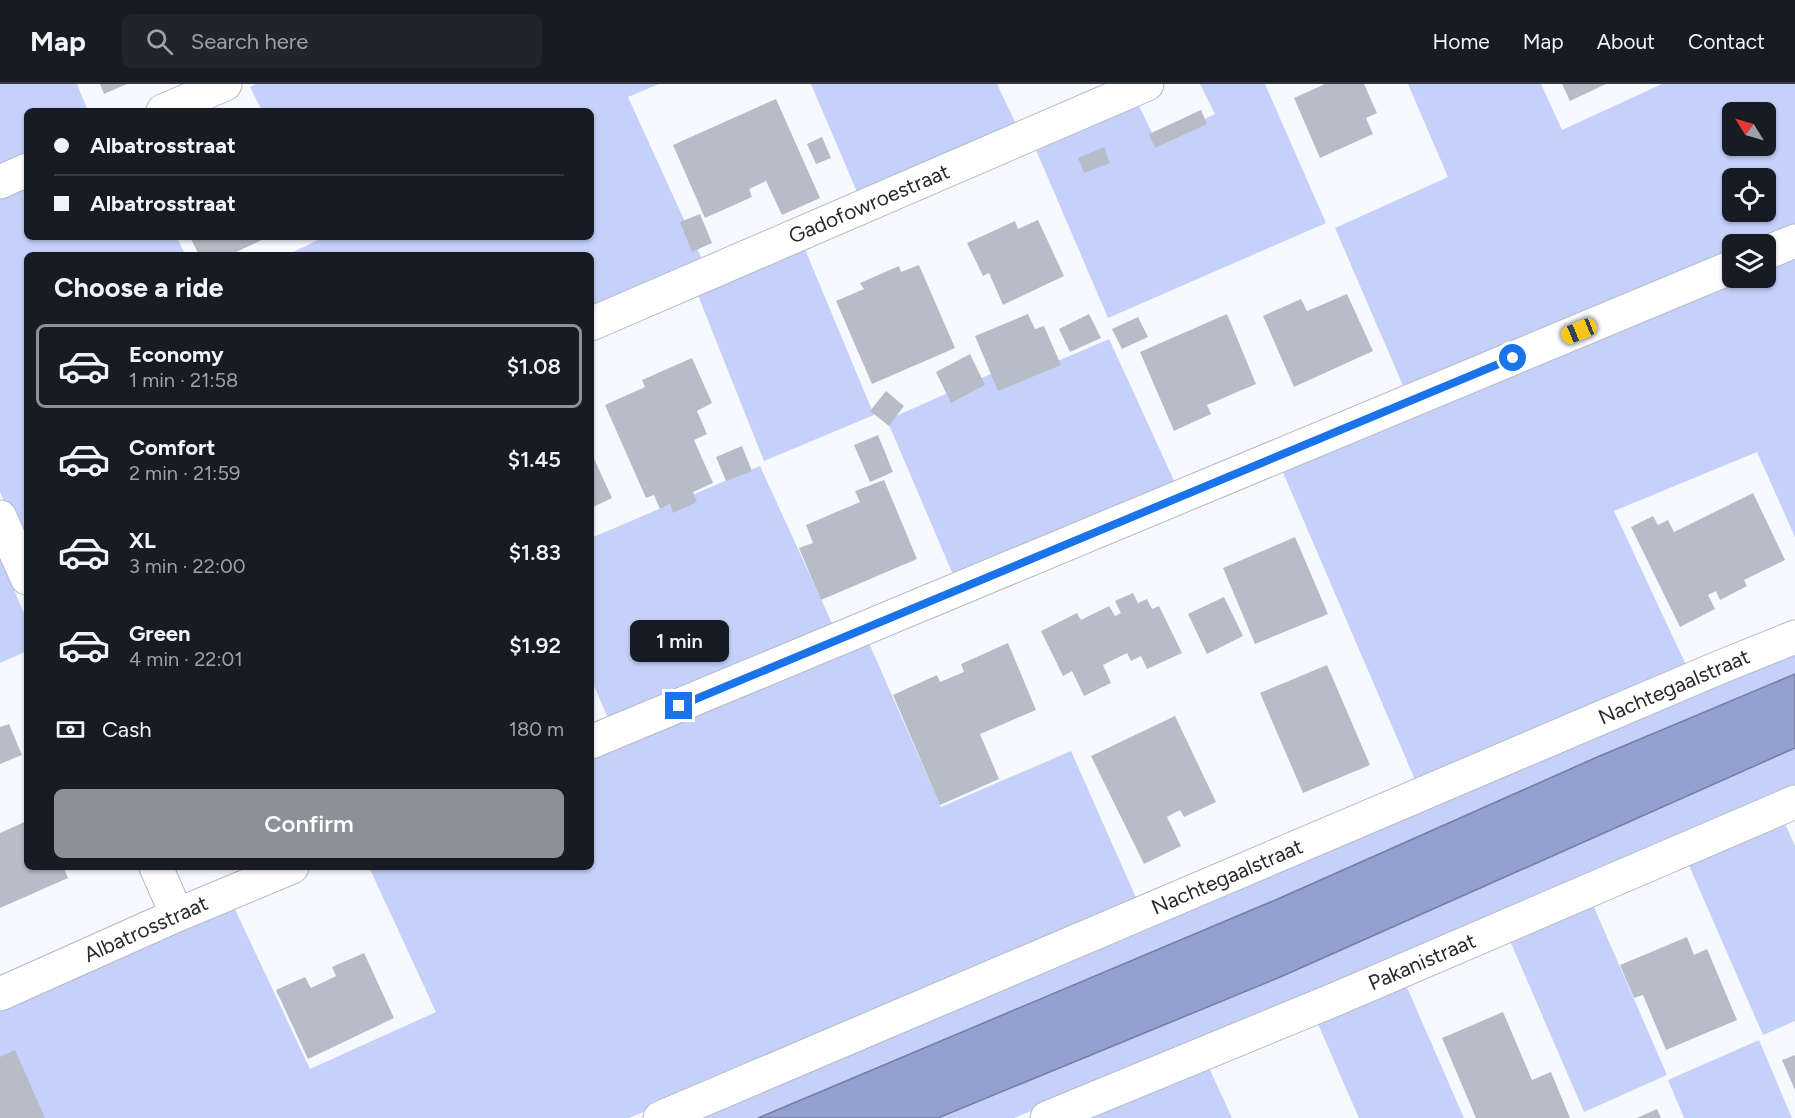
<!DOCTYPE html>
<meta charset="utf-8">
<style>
:root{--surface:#171b24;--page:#20242c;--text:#f1f3f6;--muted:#9ea1a6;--line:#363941;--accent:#8c9099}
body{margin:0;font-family:Figtree,sans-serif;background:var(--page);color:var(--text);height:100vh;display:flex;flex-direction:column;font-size:22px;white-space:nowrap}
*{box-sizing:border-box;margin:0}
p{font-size:20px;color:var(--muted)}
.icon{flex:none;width:33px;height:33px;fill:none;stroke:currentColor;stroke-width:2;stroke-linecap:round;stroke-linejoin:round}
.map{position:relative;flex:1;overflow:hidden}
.drawer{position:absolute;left:24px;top:168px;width:570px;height:618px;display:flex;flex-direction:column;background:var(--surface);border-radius:9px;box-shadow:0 2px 4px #0004}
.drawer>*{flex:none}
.guide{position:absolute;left:24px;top:24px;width:570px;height:132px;border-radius:9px;box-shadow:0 2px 4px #0004;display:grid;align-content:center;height:132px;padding:0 30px;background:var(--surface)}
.needle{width:39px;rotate:307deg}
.controls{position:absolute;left:1722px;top:18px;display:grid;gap:12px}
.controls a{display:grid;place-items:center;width:54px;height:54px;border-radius:9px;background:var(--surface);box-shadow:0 2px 4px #0004;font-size:30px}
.end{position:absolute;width:27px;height:27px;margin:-14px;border:8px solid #1a73e8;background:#fff;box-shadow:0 0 0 3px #fff}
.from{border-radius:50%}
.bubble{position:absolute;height:42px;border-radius:9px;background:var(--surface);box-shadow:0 2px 4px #0004;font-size:20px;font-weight:600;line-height:42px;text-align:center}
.car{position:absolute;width:18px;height:36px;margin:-18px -9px;border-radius:8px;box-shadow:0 0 4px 2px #0007;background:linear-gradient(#f5c518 24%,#345 0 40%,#f5c518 0 76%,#345 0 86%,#f5c518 0)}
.guide b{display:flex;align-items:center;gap:21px;height:57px;font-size:22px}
.guide b+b{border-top:2px solid var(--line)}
.guide i{width:15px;height:15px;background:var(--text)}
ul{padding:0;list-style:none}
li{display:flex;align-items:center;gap:18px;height:84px;margin:0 12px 9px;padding:0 18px;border:3px solid transparent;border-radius:9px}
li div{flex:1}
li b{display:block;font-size:22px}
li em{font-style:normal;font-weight:600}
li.active{border-color:var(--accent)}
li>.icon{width:54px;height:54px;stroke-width:1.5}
h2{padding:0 30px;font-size:27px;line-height:72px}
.pay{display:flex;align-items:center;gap:15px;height:66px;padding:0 30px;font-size:22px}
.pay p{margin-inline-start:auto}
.primary-button{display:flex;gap:12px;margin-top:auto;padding:12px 30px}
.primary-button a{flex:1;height:69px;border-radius:9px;background:var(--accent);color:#fff;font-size:24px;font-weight:600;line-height:69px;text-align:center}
header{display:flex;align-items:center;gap:36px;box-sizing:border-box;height:84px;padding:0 30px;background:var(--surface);border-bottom:2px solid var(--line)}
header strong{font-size:28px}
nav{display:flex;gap:33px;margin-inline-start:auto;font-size:21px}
.search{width:420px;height:54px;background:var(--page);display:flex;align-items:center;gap:15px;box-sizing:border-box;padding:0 21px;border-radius:9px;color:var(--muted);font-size:22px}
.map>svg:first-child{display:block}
</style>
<header>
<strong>Map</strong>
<div class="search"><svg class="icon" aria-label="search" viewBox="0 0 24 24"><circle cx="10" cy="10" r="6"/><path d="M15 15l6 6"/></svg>Search here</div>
<nav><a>Home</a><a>Map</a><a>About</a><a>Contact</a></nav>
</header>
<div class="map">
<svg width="1795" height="1034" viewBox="0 0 1795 1034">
<rect width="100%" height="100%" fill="#f8f9fe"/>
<!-- green -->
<g fill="#c5d1fb" fill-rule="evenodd">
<polygon points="0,0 77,0 88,27 27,27 27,76 0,88"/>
<polygon points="256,0 659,0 628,13 702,175 591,224 591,171 287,171 324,153 591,153 591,27 262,27 250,3"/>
<polygon points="811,0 997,0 1017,42 857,108"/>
<polygon points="1200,0 1265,0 1326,139 1108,234 1036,66 1138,20 1156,57 1215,30"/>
<path d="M1408 0H1541L1562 46 1662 0H1795V149L1766 161 1732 160V174L1404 304 1335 144 1448 93ZM1732 28H1766V62H1732ZM1732 94H1766V128H1732Z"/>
<polygon points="27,96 27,153 177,153 185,171 27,171 27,453 16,445 0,408 0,108"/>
<polygon points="804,163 874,331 764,377 697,209"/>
<polygon points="1795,170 1795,453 1757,368 1614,427 1686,581 1416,698 1281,384 1739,194 1766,194 1766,182"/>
<polygon points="1109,255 1177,403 954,493 887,336 995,288 1002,301"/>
<polygon points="760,382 836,548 612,643 591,595 591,454"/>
<polygon points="0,473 27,536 27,567 0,579"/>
<polygon points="868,557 941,723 1071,667 1138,818 629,1034 0,1034 0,922 232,819 310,985 436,928 369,783 591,783 591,674"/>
<polygon points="1795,561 1795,590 1595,674 1280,814 758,1034 684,1034"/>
<polygon points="1795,664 1795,701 1235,943 1014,1034 938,1034 1278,894"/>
<polygon points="1783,735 1795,762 1795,937 1763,951 1687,777"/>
<polygon points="1590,814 1667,991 1584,1028 1507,850"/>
<polygon points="1402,892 1464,1034 1359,1034 1314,931"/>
<polygon points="1759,956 1792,1034 1684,1034 1668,996"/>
<polygon points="1205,975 1232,1034 1077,1034"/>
</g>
<!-- water -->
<polygon fill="#93a1d2" stroke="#737ea1" stroke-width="1.5" points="1795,590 1795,664 1278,894 938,1034 758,1034 1280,814 1595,674"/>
<!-- building -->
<g fill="#b8bcc8">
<polygon points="100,0 127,0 104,10"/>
<polygon points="1325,0 1364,0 1377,29 1366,34 1373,50 1320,74 1294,14"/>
<polygon points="1562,0 1606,0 1570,17"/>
<polygon points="776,15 820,114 782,131 766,97 749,105 752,113 705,134 673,61"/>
<polygon points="1201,26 1207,40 1155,64 1149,50"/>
<polygon points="822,53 831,74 816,80 807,60"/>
<polygon points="1104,63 1110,79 1084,89 1078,74"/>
<polygon points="700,130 712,159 692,168 680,138"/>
<polygon points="1038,136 1064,192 1003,221 989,189 983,192 967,159 1015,137 1018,145"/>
<polygon points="190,153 268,153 230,171 199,171"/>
<polygon points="919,181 955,264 872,300 836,217 864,205 860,199 899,182 901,188"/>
<polygon points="1347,210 1373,267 1294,303 1263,232 1301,215 1307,227"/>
<polygon points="1028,230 1035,245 1044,242 1061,281 998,307 975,252"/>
<polygon points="1089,230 1101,254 1070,268 1059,245"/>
<polygon points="1227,230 1256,300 1207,321 1211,330 1174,347 1140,268"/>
<polygon points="1138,233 1148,253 1122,265 1112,245"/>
<polygon points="970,270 985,301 951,319 936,288"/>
<polygon points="692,274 712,319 697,327 707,350 694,356 713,399 693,408 697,418 673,429 670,420 660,425 654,411 646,414 605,321 645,303 642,296"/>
<polygon points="886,307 904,322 889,342 870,327"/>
<polygon points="878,351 893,388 870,398 854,361"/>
<polygon points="742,362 752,387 726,397 716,373"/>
<polygon points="591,368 612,414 591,424"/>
<polygon points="884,396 917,475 821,516 799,464 813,459 806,441 860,418 855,407"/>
<polygon points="1753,409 1785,476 1744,496 1747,502 1720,516 1716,507 1708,511 1715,525 1680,543 1631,443 1653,432 1658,441 1668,436 1674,448"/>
<polygon points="1295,453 1328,530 1255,560 1223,484"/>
<polygon points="1133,509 1138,519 1147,515 1152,525 1159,522 1182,569 1147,585 1141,572 1131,577 1127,569 1103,581 1111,599 1084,612 1072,587 1063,592 1041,547 1077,529 1081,536 1109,522 1115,532 1121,529 1115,517"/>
<polygon points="1224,513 1243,552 1207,570 1188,530"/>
<polygon points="1008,559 1036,626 980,650 999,695 940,721 893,611 937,591 940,598 964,588 961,580"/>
<polygon points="1327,581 1370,681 1303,709 1260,609"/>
<polygon points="1175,632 1216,718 1184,733 1180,726 1167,733 1181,762 1144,780 1091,672"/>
<polygon points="9,640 22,671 0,680 0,643"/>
<polygon points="27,737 27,783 63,783 68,794 0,824 0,749"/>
<polygon points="1687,853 1694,871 1707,865 1737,936 1666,966 1643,911 1634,914 1620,881"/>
<polygon points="364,869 394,934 308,975 276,906 305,893 311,904 336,892 332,883"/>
<polygon points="1503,928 1532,996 1551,988 1570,1034 1476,1034 1442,954"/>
<polygon points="15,966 45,1034 0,1034 0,973"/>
<polygon points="1795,971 1795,1006 1782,976"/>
<polygon points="1657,1025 1661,1034 1637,1034"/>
</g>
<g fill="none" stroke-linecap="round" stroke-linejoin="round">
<defs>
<g id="minor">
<polyline points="163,27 225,0"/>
<polyline points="0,98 27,86"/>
<polyline points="1766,169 1795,157"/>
<polyline points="591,240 1147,0"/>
<polyline points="0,433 27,494"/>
<polyline points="591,658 1732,183"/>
<polyline points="156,783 177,831"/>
<polyline points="0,910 177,831 292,783"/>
<polyline points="660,1034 1718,584 1795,553"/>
<polyline points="1047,1034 1336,915 1795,718"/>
</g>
</defs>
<!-- minor casing -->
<use href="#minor" stroke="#b5b9c4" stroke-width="35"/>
<!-- minor -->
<use href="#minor" stroke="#fff" stroke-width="33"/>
</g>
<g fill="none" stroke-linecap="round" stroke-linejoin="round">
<!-- route -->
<polyline stroke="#1a73e8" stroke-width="8" points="679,622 1513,274"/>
</g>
<g text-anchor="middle" stroke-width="6" stroke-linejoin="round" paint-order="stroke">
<!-- street labels -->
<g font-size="21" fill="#292b2f" stroke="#fff">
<text transform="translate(869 120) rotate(-23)" y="7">Gadofowroestraat</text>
<text transform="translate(1674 603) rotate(-23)" y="7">Nachtegaalstraat</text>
<text transform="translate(1227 793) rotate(-23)" y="7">Nachtegaalstraat</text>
<text transform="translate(146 845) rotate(-24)" y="7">Albatrosstraat</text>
<text transform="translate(1422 878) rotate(-23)" y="7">Pakanistraat</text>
</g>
</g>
</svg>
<div class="controls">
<a><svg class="needle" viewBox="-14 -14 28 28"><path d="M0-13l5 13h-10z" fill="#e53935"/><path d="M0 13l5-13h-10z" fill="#9ea1a6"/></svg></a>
<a><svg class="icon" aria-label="locate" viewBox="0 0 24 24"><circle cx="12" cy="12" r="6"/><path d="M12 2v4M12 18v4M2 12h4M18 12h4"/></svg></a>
<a><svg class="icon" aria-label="layers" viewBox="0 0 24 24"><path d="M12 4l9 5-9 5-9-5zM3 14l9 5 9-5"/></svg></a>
</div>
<i class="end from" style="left:1513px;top:274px"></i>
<i class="end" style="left:679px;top:622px"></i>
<div class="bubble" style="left:630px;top:536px;width:99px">1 min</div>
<i class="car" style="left:1579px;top:247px;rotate:248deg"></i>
<div class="guide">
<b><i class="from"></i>Albatrosstraat</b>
<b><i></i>Albatrosstraat</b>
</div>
<section class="drawer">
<h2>Choose a ride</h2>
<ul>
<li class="active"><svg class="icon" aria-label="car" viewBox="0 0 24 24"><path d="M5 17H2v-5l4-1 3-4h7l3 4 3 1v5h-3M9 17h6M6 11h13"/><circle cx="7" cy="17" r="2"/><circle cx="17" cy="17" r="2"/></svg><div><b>Economy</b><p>1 min · 21:58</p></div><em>$1.08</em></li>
<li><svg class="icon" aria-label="car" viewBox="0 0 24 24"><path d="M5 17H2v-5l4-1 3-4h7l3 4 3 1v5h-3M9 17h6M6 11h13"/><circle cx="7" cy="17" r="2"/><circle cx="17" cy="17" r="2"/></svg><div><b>Comfort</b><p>2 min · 21:59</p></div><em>$1.45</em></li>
<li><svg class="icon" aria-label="car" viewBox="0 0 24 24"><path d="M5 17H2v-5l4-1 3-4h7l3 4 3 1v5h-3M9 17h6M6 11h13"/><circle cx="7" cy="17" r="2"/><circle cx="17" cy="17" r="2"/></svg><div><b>XL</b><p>3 min · 22:00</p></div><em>$1.83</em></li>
<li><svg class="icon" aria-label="car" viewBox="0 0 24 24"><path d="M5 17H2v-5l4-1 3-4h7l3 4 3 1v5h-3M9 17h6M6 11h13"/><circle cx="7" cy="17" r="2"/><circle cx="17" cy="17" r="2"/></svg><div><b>Green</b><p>4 min · 22:01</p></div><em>$1.92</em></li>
</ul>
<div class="pay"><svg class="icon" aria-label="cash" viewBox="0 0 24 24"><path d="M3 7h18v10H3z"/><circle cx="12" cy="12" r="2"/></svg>Cash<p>180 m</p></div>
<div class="primary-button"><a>Confirm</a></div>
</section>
</div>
